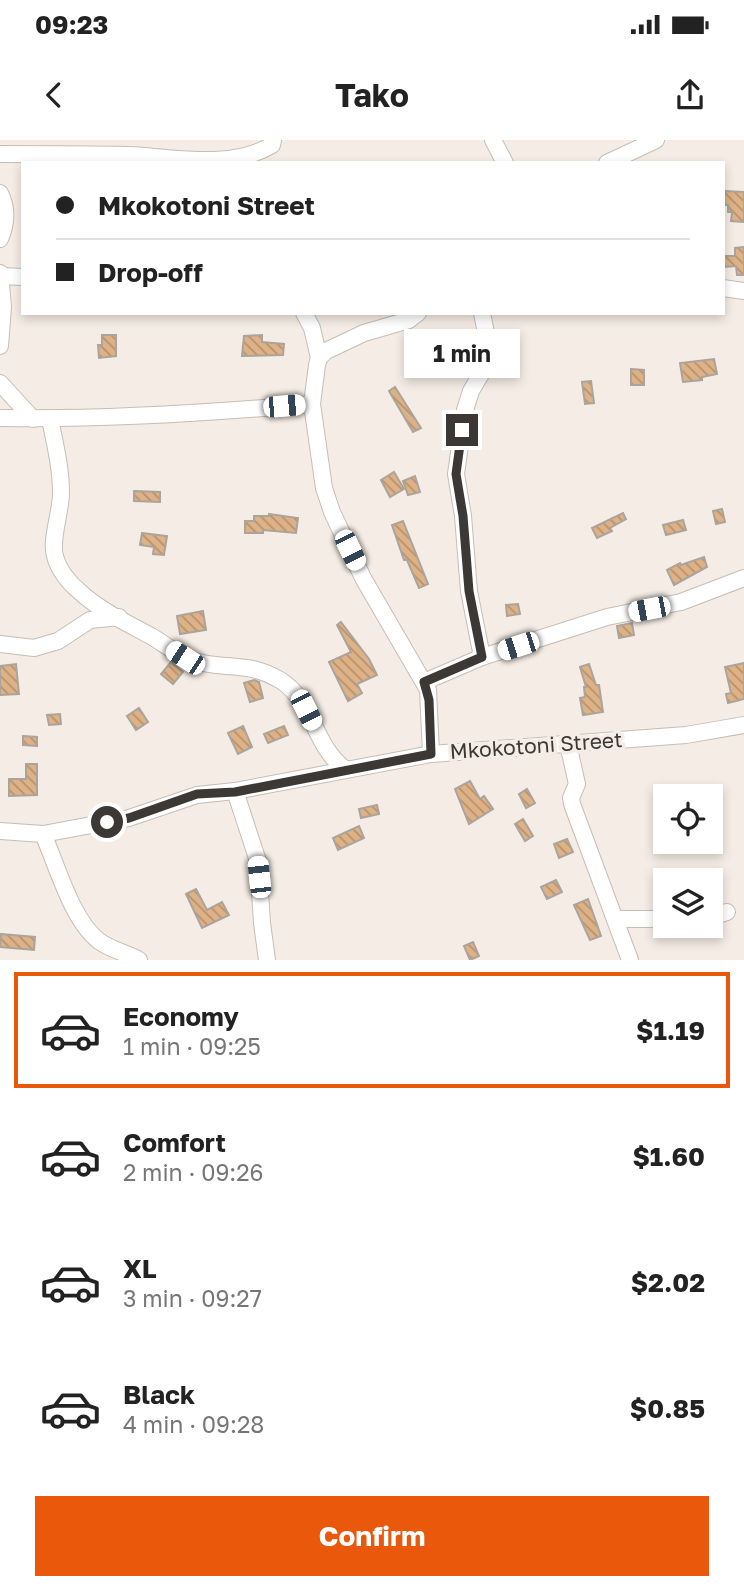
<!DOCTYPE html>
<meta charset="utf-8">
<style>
:root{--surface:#fff;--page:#f2f2f2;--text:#222;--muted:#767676;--line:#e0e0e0;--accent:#ea580c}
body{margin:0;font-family:"Golos Text",sans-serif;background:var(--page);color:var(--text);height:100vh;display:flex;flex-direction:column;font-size:26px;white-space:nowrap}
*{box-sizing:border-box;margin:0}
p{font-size:23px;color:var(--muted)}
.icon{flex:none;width:38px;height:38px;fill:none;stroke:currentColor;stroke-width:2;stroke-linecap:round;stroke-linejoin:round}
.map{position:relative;height:820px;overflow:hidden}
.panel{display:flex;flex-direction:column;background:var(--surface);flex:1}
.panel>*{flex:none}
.guide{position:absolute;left:21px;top:21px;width:704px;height:154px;border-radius:0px;box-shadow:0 4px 10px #0003;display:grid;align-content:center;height:154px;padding:0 35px;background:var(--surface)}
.buttons{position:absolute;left:653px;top:644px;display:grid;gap:14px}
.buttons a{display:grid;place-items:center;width:70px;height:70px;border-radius:0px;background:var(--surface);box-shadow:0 4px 10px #0003;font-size:35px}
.end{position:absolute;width:32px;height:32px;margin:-16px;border:9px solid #3b3835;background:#fff;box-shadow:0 0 0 4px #fff}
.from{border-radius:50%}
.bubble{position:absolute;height:49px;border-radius:0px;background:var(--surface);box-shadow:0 4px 10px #0003;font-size:23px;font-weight:700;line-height:49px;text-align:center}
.car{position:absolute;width:21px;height:42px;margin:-21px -10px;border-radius:9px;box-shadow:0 0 5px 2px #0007;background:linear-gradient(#fff 24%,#345 0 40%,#fff 0 76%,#345 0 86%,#fff 0)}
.guide b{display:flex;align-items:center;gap:24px;height:66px;font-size:26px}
.guide b+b{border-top:2px solid var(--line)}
.guide i{width:18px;height:18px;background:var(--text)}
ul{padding:12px 0 0;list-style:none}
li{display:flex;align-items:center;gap:21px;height:116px;margin:0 14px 10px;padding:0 21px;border:4px solid transparent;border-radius:0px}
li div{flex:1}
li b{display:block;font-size:26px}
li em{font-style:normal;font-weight:700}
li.selected{border-color:var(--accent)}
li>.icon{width:63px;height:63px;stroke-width:1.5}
.action{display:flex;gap:14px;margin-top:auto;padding:14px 35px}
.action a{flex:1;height:80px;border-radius:0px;background:var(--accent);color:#fff;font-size:28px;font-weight:700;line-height:80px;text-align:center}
.status{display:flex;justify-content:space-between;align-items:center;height:49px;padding:0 35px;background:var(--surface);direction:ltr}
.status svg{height:19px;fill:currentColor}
header{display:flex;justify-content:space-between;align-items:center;height:91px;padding:0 35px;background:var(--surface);font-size:32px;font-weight:700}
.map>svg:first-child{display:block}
</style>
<div class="status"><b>09:23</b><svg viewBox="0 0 49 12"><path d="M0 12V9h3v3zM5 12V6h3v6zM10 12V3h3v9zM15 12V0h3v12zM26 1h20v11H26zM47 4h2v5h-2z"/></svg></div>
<header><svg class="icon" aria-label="back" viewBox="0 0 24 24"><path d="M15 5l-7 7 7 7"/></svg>Tako<svg class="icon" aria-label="share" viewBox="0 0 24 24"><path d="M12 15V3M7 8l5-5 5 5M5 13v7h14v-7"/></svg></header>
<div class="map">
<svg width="744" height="820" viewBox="0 0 744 820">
<defs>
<pattern id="building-back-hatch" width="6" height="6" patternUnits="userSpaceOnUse" patternTransform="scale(1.75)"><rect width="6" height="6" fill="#deb286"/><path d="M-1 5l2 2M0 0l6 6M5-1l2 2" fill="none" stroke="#b5926e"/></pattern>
</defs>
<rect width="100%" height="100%" fill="#f5ede5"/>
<!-- building -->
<g fill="url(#building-back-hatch)" stroke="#aba49c" stroke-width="2">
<polygon points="724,51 744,52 744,82 731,81 732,72 728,72 728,65 723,65"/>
<polygon points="744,107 744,135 737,135 736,126 723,127 723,116 735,116 735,108"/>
<polygon points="102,195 116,195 116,216 99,218 98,205 102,205"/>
<polygon points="262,195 262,202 284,204 283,215 242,216 244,196"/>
<polygon points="714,219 717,234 702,237 702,240 683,242 680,223"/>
<polygon points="631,229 644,230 644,245 631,245"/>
<polygon points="591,241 594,263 585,264 582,242"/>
<polygon points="395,247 421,288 413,292 389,251"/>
<polygon points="394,332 404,349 390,357 381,340"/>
<polygon points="415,336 420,352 408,355 403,341"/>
<polygon points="134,351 160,352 160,362 134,361"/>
<polygon points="722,369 725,382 716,384 713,371"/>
<polygon points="623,373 626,379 610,388 612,391 597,398 592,388"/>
<polygon points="269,374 298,378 296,393 263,390 263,393 245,393 245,381 254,381 254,376 269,376"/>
<polygon points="683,380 686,390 666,395 663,385"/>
<polygon points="403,381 428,444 419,448 407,420 404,420 392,385"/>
<polygon points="142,393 167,396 164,415 153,414 154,407 140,405"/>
<polygon points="704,417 707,427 674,445 667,430 680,423 681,425"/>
<polygon points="518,464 520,474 507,476 506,465"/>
<polygon points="203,471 206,490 180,494 177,476"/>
<polygon points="341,482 369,519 377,535 357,544 362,553 348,561 329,522 351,512 337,485"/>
<polygon points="632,483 634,495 619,498 617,486"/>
<polygon points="171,522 183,532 173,544 161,534"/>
<polygon points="744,523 744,559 728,563 726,554 731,553 725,527"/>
<polygon points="16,524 19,554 0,555 0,526"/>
<polygon points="589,524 596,545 599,545 603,572 583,575 580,558 585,557 584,547 586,547 580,527"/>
<polygon points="254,540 259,542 263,558 250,562 244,543"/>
<polygon points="139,568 148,582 136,590 127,576"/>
<polygon points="60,574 61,584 49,585 47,575"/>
<polygon points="243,586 252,607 238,614 228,593"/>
<polygon points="284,586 288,595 268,603 264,594"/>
<polygon points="23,596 37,597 37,606 23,605"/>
<polygon points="26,624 37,624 37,655 9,656 9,639 26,639"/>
<polygon points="470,641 480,659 484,656 493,669 469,684 455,649"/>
<polygon points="527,649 535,663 526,668 519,654"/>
<polygon points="377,665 379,674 361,678 359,669"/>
<polygon points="523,679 533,696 525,701 515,684"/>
<polygon points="359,686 364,698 338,710 333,698"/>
<polygon points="567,699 573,712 559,718 554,704"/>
<polygon points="556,740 562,752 547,759 541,747"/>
<polygon points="196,749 207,770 222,762 229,775 202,788 186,754"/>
<polygon points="588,759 601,796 590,800 574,765"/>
<polygon points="1,794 35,797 34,810 0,807"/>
<polygon points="473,802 479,816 470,820 464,806"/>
</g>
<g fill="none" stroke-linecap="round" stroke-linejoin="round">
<defs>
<g id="minor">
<polyline points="493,0 505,23"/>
<path d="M0 14C43 14 86 14 129 15 175 17 230 30 272 5L273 0"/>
<polyline points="607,23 656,0"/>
<path d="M0 53C8 69 7 83 0 99"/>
<polyline points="0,133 3,167 0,206"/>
<polyline points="1,136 23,137"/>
<polyline points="723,148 744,151"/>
<polyline points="304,173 312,188 319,218"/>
<polyline points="418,173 409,180 364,193 326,211 319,218 317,225 312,264 324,348 332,372 363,438 428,550 431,614"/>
<polyline points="0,243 33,279"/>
<path d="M0 278C104 280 209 273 312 264"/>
<path d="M50 279C55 304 61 328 61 353 61 372 50 401 55 416 58 429 69 443 79 451 99 470 127 483 151 496 168 506 183 520 203 523 234 529 251 523 280 540 313 560 314 607 345 629"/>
<polyline points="0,504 34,508 58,501 90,480 119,477"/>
<polyline points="482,517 469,451 463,376 456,334 465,270 471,251 487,224 490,213 482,173"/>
<polyline points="424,542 482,517 607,477 681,462 744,438"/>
<polyline points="568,604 577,644 571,658 572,664 630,820"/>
<polyline points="235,651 258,721 262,783 267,820"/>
<polyline points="0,691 43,694 129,678 197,655 235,651 431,614 686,595 744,585"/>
<path d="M43 694C57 725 72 781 99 801 111 810 127 813 139 820"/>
<polyline points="710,777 727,772"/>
<polyline points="615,779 665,779"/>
</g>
</defs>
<!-- minor casing -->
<use href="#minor" stroke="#c5bdb6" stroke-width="18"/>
<!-- minor -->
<use href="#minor" stroke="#fff" stroke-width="16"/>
</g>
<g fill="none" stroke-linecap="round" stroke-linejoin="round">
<!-- route -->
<polyline stroke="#3b3835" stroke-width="9" points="107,682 129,678 197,654 235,652 431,614 429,560 424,542 482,517 469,451 463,376 456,334 462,290"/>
</g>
<g text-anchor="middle" stroke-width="7" stroke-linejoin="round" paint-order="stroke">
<!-- street labels -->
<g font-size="21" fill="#3b3835" stroke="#f5ede5">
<text transform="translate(536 606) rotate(-4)" y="7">Mkokotoni Street</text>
</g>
</g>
</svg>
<div class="buttons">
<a><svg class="icon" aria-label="locate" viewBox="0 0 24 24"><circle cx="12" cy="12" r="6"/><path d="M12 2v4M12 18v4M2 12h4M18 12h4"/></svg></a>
<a><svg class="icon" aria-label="layers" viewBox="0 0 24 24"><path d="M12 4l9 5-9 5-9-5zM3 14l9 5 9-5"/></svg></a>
</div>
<i class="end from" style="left:107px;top:682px"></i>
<i class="end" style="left:462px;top:290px"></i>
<div class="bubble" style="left:404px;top:189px;width:116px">1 min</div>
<i class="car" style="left:284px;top:266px;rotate:85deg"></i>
<i class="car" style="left:350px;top:410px;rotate:154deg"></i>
<i class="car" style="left:649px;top:469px;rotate:259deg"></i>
<i class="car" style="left:518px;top:506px;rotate:252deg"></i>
<i class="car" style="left:185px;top:518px;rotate:303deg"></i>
<i class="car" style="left:306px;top:570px;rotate:153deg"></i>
<i class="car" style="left:259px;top:737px;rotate:354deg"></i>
<div class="guide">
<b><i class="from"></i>Mkokotoni Street</b>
<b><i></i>Drop-off</b>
</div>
</div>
<section class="panel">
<ul>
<li class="selected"><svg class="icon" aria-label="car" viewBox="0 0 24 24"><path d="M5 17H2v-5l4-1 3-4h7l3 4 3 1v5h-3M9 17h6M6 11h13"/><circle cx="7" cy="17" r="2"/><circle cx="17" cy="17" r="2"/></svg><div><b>Economy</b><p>1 min · 09:25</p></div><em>$1.19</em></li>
<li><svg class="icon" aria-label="car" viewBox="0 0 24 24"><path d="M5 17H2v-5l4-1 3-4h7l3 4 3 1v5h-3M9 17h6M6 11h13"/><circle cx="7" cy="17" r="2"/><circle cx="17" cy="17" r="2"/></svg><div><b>Comfort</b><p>2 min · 09:26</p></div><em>$1.60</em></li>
<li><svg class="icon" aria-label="car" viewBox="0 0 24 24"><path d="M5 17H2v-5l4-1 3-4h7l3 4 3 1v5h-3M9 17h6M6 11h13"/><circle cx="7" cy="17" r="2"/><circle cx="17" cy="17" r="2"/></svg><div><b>XL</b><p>3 min · 09:27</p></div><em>$2.02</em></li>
<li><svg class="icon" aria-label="car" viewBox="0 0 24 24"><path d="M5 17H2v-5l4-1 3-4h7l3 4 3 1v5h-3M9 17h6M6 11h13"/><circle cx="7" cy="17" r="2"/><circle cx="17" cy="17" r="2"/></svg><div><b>Black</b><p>4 min · 09:28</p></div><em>$0.85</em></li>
</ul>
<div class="action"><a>Confirm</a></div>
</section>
